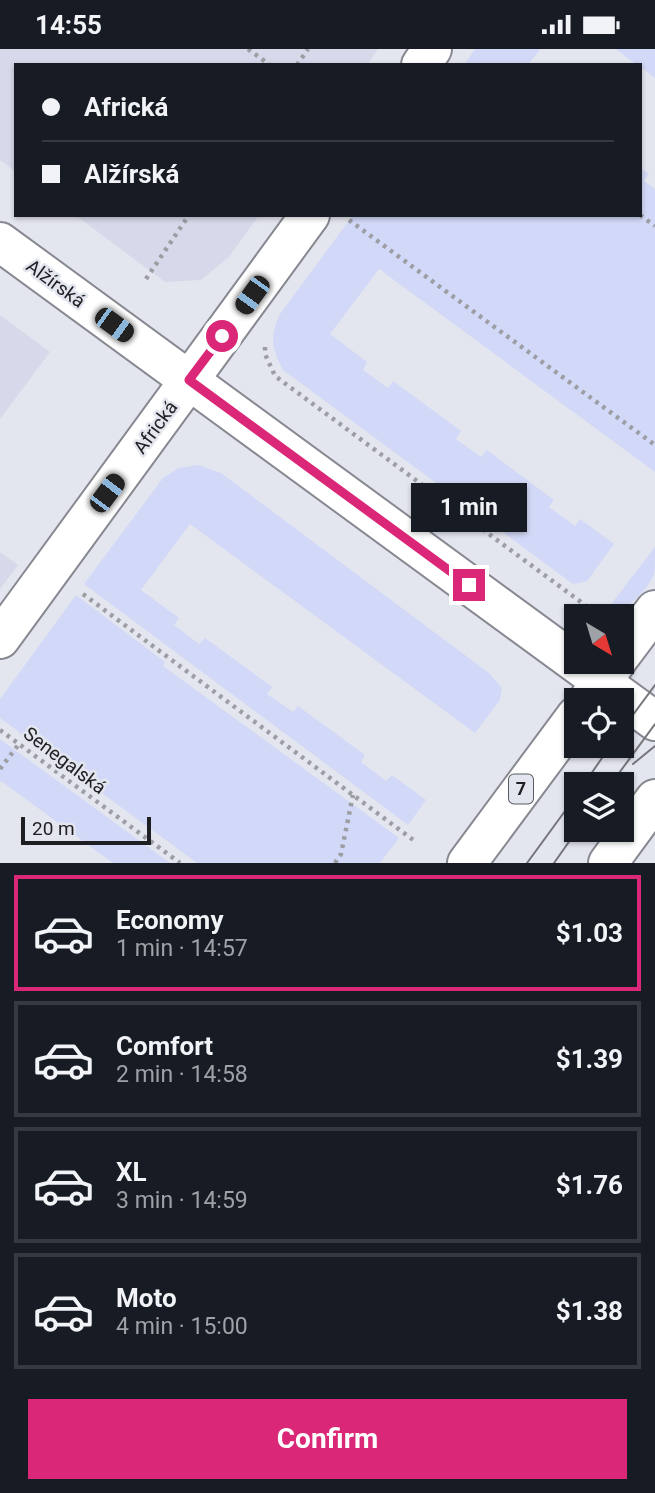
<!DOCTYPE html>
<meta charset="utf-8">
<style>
:root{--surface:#171b24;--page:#242831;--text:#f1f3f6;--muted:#9ea1a6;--line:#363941;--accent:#db2777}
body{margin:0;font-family:Roboto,sans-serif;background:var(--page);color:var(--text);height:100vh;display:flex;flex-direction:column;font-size:26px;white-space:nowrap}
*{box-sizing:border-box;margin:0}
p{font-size:23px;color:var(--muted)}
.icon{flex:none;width:38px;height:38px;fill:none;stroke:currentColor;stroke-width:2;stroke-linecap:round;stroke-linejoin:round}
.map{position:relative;height:814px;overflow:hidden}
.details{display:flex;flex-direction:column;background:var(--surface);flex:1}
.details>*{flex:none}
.guide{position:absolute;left:14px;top:14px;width:628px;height:154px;border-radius:0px;box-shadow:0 2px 5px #0004;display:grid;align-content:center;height:154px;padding:0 28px;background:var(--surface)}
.needle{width:46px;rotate:142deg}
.buttons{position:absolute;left:564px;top:555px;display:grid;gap:14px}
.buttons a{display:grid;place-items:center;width:70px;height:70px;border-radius:0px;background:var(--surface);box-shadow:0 2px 5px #0004;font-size:35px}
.scale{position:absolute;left:21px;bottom:18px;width:130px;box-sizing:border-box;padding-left:7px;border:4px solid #1e1f22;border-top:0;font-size:19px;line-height:24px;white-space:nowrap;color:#1e1f22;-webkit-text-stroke:5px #e4e6ef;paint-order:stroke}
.end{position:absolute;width:32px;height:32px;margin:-16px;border:9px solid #db2777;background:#fff;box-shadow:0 0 0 4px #fff}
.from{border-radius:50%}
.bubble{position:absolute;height:49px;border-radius:0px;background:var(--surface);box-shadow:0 2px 5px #0004;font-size:23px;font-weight:700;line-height:49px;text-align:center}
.car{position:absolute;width:21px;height:42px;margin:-21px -10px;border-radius:9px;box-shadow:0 0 5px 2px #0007;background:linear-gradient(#222 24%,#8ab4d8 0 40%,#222 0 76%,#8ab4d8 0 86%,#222 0)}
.guide b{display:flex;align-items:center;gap:24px;height:66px;font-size:26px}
.guide b+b{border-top:2px solid var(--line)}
.guide i{width:18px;height:18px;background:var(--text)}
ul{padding:12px 0 0;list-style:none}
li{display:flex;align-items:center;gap:21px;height:116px;margin:0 14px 10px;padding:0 14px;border:4px solid var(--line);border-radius:0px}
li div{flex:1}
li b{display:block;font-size:26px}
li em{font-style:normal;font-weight:700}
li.current{border-color:var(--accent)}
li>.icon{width:63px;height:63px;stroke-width:1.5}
.cta{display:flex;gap:14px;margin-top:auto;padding:14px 28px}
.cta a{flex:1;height:80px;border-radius:0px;background:var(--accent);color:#fff;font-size:28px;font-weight:700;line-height:80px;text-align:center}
.status{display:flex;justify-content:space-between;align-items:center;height:49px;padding:0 35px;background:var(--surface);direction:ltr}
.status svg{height:19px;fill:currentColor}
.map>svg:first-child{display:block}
</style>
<div class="status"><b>14:55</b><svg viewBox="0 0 49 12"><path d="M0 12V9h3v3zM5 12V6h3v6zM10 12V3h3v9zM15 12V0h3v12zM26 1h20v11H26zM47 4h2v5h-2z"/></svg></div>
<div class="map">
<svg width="655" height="814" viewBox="0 0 655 814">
<rect width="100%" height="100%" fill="#e4e6ef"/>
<!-- built -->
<g fill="#d6d9e9">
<polygon points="0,0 378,0 367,16 16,16 16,123 0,111"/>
<polygon points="75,166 259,166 229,208 201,231 165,233"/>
<polygon points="0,266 50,303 0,370"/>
<polygon points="0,503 18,516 0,540"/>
</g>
<!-- green -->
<g fill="#d2d8f7">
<polygon points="475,0 540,0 528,16 464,16"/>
<polygon points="616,0 655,0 655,29 641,18 640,16 637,16"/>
<path d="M641 119 649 125 644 132 655 140V423L379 220 330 285 367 313 363 321 388 339 393 332 461 382 456 390 481 408 487 401 554 451 549 458 575 477 580 470 614 495 587 532 573 535 283 321C272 299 269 289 280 265L353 166H640Z"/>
<polygon points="198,416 221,424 489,624 502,639 500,651 475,684 190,475 141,541 179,569 174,576 199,595 205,589 272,638 267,645 293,663 298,657 365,706 361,713 386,732 392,726 426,751 408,776 84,535 163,429 179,419"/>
<path d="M655 498C655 507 655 519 654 526 644 545 623 565 602 567Z"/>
<polygon points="76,546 165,613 163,617 399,789 380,814 197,814 0,669 0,650"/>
<polygon points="0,690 170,814 113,814 1,732 0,734"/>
</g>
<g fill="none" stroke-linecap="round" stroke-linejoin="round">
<defs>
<g id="minor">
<polyline points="421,16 432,0"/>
<polyline points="0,193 655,672"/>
<polyline points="0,590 310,166"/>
</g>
<g id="primary">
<polyline points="621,606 655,561"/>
<polyline points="588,651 617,612"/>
<polyline points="467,814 576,667"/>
<polyline points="608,814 655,750"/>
</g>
</defs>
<!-- minor casing -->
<use href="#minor" stroke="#878891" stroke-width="42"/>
<!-- primary casing -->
<use href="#primary" stroke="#878891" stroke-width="42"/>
<!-- path -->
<g stroke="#9c9ea4" stroke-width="4.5" stroke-dasharray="3.5 5" stroke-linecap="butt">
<polyline points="248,0 270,16"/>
<polyline points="297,16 308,0"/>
<polyline points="640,166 655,177"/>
<polyline points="349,171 655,396"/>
<polyline points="146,230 189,166"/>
<polyline points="265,298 265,305 275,327 589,559"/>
<polyline points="83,545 416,793"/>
<polyline points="0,681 180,814"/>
<polyline points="0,720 19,695"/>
<polyline points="335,814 341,805 353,746"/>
</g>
<!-- minor -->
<use href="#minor" stroke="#fff" stroke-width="38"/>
<!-- primary -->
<use href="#primary" stroke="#fff" stroke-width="38"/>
<!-- tram -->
<g stroke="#75767c" stroke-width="2">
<polyline points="621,682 655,636"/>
<polyline points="633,715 655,697"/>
<polyline points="584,735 611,696"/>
<polyline points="611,735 655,675"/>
<polyline points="527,814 576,747"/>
<polyline points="554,814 578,780"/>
</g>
</g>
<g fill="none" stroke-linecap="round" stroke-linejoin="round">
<!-- route -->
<polyline stroke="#db2777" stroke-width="9" points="222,287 189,331 469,536"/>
</g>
<g text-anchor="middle" stroke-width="5" stroke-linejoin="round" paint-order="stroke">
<!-- shield labels -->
<rect fill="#e4e6ef" stroke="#595b60" stroke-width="2" x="509" y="725.5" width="24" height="29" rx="5"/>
<g font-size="18" font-weight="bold" fill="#1e1f22">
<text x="521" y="746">7</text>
</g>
<!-- street labels -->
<g font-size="19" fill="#1e1f22" stroke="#e4e6ef">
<text transform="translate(56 234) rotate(36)" y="7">Alžírská</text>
<text transform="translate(155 378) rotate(-54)" y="7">Africká</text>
<text transform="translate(65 711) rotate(37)" y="7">Senegalská</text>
</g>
</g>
</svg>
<div class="buttons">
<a><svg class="needle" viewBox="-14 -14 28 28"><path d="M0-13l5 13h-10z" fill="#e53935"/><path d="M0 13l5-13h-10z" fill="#9ea1a6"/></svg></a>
<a><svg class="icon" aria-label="locate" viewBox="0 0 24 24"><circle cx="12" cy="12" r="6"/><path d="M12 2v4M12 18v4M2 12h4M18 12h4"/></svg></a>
<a><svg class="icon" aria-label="layers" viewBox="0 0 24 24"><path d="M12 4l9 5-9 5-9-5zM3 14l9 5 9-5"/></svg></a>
</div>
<div class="scale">20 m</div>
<i class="end from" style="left:222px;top:287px"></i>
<i class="end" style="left:469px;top:536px"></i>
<div class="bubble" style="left:411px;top:434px;width:116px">1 min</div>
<i class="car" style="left:252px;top:246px;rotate:216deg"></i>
<i class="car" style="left:114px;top:276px;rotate:126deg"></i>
<i class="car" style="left:107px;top:444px;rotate:37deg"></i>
<div class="guide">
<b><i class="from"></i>Africká</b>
<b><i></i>Alžírská</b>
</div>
</div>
<section class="details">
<ul>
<li class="current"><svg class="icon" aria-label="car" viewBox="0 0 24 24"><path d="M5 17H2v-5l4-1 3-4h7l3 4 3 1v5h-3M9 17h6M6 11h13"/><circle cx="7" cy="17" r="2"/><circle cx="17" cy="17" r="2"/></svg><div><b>Economy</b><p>1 min · 14:57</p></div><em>$1.03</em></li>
<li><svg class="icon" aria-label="car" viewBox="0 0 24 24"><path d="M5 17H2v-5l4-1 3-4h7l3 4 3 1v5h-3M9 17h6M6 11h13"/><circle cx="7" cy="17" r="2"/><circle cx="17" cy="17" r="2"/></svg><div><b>Comfort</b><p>2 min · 14:58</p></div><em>$1.39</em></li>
<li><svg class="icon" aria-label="car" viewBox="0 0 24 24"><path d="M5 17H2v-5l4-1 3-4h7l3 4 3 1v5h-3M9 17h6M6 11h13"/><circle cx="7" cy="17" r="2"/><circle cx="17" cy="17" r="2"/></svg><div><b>XL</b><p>3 min · 14:59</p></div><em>$1.76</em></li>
<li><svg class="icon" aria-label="car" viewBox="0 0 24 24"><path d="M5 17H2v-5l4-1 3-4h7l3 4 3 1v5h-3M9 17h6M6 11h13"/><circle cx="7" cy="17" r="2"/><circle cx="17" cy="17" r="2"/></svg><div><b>Moto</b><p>4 min · 15:00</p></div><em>$1.38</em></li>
</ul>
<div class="cta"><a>Confirm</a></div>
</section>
